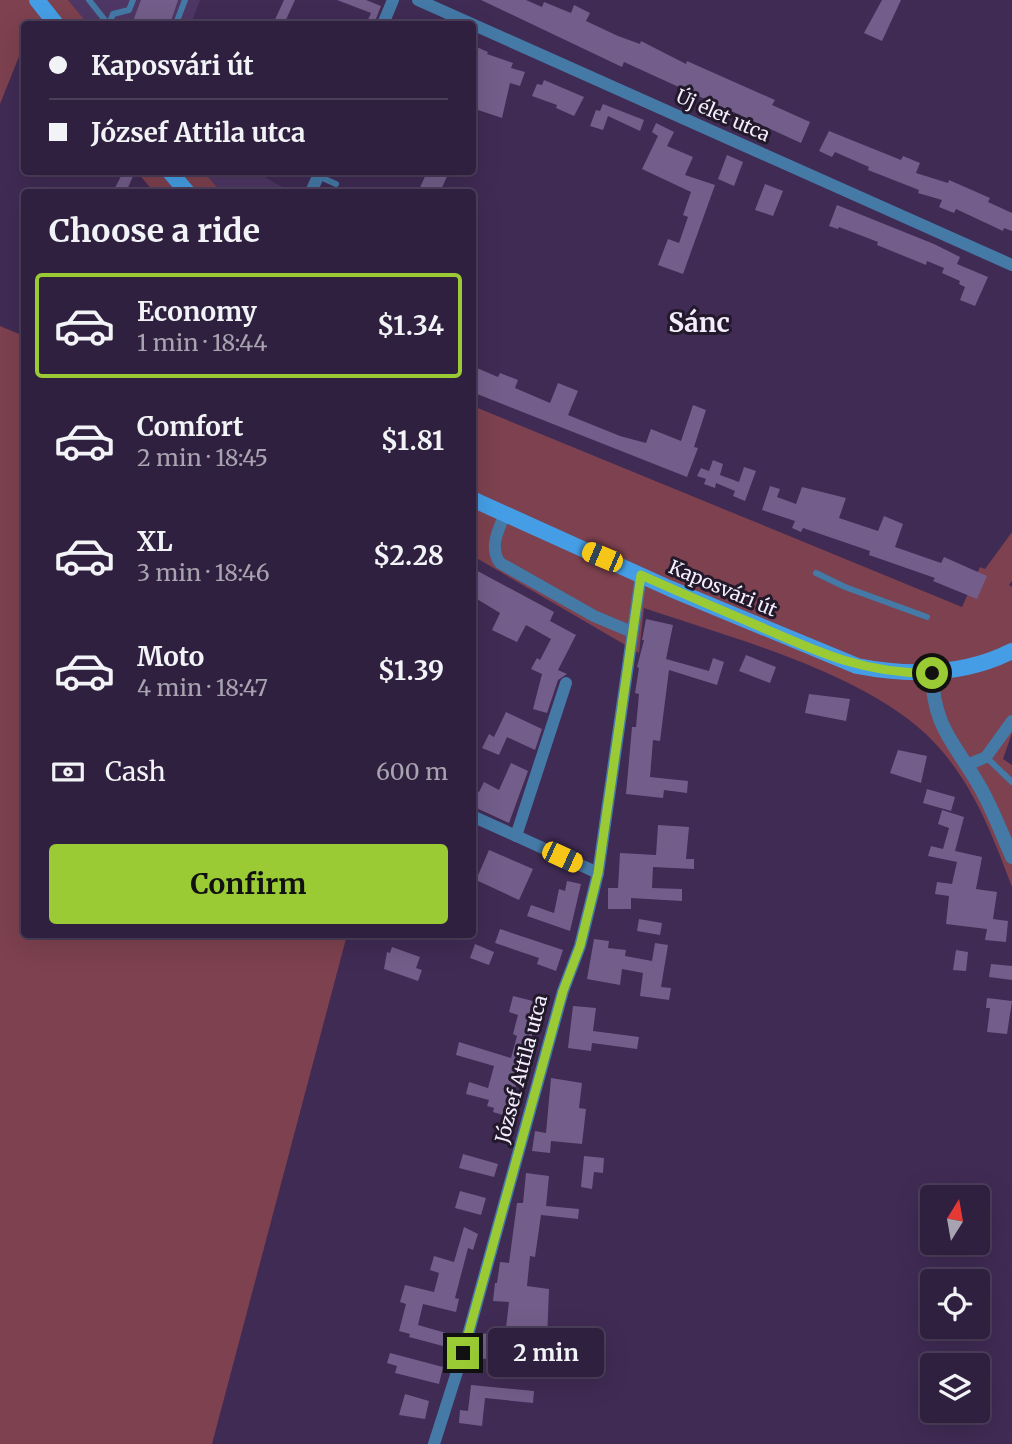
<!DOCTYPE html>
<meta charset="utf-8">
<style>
:root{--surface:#30203f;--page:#3c2d4a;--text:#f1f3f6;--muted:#a8a3b0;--line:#4b3e59;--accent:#9acb34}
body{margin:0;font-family:Merriweather,serif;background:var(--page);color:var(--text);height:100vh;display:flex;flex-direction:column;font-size:26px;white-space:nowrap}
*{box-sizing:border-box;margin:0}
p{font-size:23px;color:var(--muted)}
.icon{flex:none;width:38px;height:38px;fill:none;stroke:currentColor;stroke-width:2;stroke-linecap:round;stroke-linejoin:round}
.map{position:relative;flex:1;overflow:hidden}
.drawer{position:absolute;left:21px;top:189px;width:455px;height:749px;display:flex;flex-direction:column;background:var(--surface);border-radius:7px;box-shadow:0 7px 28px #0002,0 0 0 2px var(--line)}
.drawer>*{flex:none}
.hud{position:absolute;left:21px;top:21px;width:455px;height:154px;border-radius:7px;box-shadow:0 7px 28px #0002,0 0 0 2px var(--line);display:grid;align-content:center;height:154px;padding:0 28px;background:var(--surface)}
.needle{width:46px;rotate:11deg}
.tools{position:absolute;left:920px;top:1185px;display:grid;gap:14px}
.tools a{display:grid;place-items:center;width:70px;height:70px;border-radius:7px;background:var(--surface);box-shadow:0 7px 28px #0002,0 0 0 2px var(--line);font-size:35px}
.end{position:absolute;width:32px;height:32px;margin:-16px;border:9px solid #9acb34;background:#111;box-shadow:0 0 0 4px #111}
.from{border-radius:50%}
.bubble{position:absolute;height:49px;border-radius:7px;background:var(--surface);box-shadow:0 7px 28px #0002,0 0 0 2px var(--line);font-size:23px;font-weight:700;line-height:49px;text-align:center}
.car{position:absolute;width:21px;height:42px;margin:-21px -10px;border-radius:9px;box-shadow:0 0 5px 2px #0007;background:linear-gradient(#f5c518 24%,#345 0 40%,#f5c518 0 76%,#345 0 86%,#f5c518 0)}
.hud b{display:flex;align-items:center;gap:24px;height:66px;font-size:26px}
.hud b+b{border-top:2px solid var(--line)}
.hud i{width:18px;height:18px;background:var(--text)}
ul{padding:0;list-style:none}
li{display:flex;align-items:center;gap:21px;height:105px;margin:0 14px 10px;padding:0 14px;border:4px solid transparent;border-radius:7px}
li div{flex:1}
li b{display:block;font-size:26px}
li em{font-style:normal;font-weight:700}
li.active{border-color:var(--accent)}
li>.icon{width:63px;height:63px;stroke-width:1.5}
h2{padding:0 28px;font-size:32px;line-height:84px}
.pay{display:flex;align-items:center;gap:18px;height:77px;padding:0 28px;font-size:26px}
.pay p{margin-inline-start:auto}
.button{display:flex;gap:14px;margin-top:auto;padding:14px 28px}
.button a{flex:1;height:80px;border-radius:7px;background:var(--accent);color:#111;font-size:28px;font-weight:700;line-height:80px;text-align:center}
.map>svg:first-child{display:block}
</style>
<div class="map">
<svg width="1012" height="1444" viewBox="0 0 1012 1444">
<rect width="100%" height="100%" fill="#402b54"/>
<!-- built -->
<g fill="#4e3764">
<polygon points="68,0 200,0 191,24 88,24"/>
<polygon points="204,172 256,172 291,192 221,192"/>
</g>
<!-- green -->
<g fill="#7d414f">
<polygon points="0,0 68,0 88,24 24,24 24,44 0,104"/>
<polygon points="137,172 204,172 221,192 154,192"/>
<polygon points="0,326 24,336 24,934 347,935 212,1444 0,1444"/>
<path d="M473 406 962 607 980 567 985 569 1012 532V581L1009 585 1012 587V733L1003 759 1012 765V887C994 839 976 791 942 751 880 676 734 639 644 608L639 653 473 556Z"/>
</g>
<!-- building -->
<g fill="#735d8a">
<polygon points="141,0 178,0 170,24 132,24"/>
<polygon points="284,0 295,0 284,24 273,24"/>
<polygon points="337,0 366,0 381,6 374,24 367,22 371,13"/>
<polygon points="481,0 526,0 542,7 544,2 571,13 574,5 590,13 586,21 618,36 640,44 641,41 686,64 687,61 775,100 772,105 810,122 801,143 624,62 622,67"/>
<polygon points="882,0 901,0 882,41 864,33"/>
<polygon points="472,45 488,52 487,54 513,63 511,68 525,72 520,86 510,83 502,118 472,108"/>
<polygon points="544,80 584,97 574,116 556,108 557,105 532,96 537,84 542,85"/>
<polygon points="603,104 644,120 640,131 608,116 603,130 590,126 596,110 600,111"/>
<polygon points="656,123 674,132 667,146 693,157 685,175 715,185 683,274 658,265 668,239 679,243 688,217 683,215 691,192 642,169 658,136 652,132"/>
<polygon points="829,131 901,160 903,156 920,163 916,173 948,183 949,180 990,198 988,202 1012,213 1012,231 1004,228 1003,231 956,209 954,213 939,207 942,200 918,193 919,190 868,170 869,167 835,152 832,157 819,151"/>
<polygon points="727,155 743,162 734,186 718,179"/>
<polygon points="123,172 134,174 126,192 113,192"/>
<polygon points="427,172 449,172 440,192 418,192"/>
<polygon points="765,184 783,191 773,216 755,210"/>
<polygon points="837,205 934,244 960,257 957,264 988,277 975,306 960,300 965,287 959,284 960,281 942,273 944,268 927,261 926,265 877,245 878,242 839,227 838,229 829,226"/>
<polygon points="472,366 498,377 500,373 518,380 515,388 550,403 558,383 578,391 568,415 620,436 646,443 651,429 681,441 693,405 706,410 694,447 698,448 687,477 472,392"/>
<polygon points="713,460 723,464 720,475 739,482 744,467 756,471 745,501 733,496 735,491 716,483 715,488 704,484 706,479 697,476 701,468 709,471"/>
<polygon points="770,486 780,489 777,497 796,504 802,487 846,498 839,518 878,531 884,516 903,524 895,547 941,563 944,557 987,576 977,599 933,581 935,578 869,555 870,551 803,528 801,532 792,528 795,521 762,510"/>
<polygon points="472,568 554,612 550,621 576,635 558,670 567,674 558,680 547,713 533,709 542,674 531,669 537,658 540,660 551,639 526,625 517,642 492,630 500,613 472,596"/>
<polygon points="646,619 673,625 666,659 709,671 713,658 724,662 717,685 669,670 660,741 653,740 650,777 688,781 687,793 664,790 663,798 626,794 632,727 636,727 639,694 635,693 639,668 637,667 644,640 642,640"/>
<polygon points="746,655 776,667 770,683 739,671"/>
<polygon points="809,694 850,699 846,721 805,713"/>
<polygon points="506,712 542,729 535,750 507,737 499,755 482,748 489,734 494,737"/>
<polygon points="898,750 927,756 921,783 890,773"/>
<polygon points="511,763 528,771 509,823 472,806 472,789 479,792 484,782 499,790"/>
<polygon points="927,789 955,797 951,811 923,803"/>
<polygon points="942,810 964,817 955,851 982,857 976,889 997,892 993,919 1008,921 1006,942 985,940 987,929 946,924 949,896 935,894 937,882 952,884 957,862 928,856 931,846 943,849 949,828 938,824"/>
<polygon points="658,825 689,827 686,859 694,859 694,869 653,867 652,888 682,889 682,901 631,898 631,909 608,909 608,888 618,888 620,853 656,855"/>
<polygon points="489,850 533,869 519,900 476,880"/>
<polygon points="567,881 581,884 570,931 527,916 531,905 554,913 559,889 565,891"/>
<polygon points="639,919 662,923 660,935 637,931"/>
<polygon points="500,929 563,950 556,971 537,964 539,958 495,943"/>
<polygon points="594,939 609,941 608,948 626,950 625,956 652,961 655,943 668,945 661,987 671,988 669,1000 640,996 643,973 622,969 620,985 587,979"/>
<polygon points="475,944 494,952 489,965 470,958"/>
<polygon points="392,947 420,957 416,968 422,970 418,981 384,969 387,952 390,953"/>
<polygon points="956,950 968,952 966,971 953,970"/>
<polygon points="991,964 1012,966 1012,980 989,977"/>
<polygon points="513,996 537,1002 530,1028 534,1029 513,1095 518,1096 513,1113 507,1111 506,1116 493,1112 494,1108 487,1106 489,1100 466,1094 469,1082 488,1088 494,1066 456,1055 459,1042 511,1058 517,1036 513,1034 518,1015 509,1012"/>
<polygon points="987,998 1012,1001 1007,1034 987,1032 990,1008 986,1008"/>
<polygon points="573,1006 596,1008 593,1031 639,1037 637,1049 592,1043 591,1051 568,1048"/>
<polygon points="551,1078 582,1083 579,1108 586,1109 582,1144 551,1141 550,1153 532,1151 535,1131 546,1133"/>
<polygon points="463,1154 498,1164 494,1177 459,1168"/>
<polygon points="584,1156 604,1158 603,1173 594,1172 592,1189 581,1187"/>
<polygon points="526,1173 549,1176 546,1206 579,1209 578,1219 541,1215 535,1257 530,1256 527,1286 549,1289 547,1341 577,1344 575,1357 554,1354 553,1359 526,1356 527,1351 500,1348 498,1364 487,1363 487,1359 477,1358 480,1333 505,1336 509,1302 493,1301 495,1283 497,1283 500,1262 509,1263 517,1203 523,1203"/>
<polygon points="460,1191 486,1198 481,1215 455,1208"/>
<polygon points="464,1227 478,1234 473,1250 468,1248 455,1298 459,1299 456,1312 423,1304 418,1325 446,1333 443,1346 409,1337 410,1334 399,1331 406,1304 400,1302 405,1285 434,1292 439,1273 430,1270 434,1256 454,1262"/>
<polygon points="390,1353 443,1367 439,1384 395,1373 397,1366 387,1363"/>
<polygon points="471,1385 534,1391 533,1403 485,1398 482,1426 459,1423 460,1410 468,1411"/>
<polygon points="405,1394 429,1401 425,1419 399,1415"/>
</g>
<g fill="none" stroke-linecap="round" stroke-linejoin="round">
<!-- service -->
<g stroke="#4579a6" stroke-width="6">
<polyline points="89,0 108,24"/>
<polyline points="177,21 185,0"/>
<polyline points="109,24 113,14 129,10 133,0"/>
<polyline points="318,176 336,184"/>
<polyline points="816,573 845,587 927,617"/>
<polyline points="986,757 1012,782"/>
</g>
<!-- minor -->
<g stroke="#4579a6" stroke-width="12">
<polyline points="418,0 1012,265"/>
<polyline points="383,24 393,0"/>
<polyline points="311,192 320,172"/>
<path d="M505 514C498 530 489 548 500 563L594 616 632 632"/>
<polyline points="967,765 986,757 1012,721"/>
<polyline points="472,816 598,873"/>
<polyline points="516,836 566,683"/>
<polyline points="434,1444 463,1353 563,991 580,946 598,873 641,575"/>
</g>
<!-- tertiary -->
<path stroke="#4579a6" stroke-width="14" d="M932 673C933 728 955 743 980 787 993 810 1002 834 1012 857"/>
<!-- secondary -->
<g stroke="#459ee5" stroke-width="16">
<polyline points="37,0 56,24"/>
<polyline points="170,172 187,192"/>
<path d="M472 499 671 589 857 666C909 676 963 676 1012 651"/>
</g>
</g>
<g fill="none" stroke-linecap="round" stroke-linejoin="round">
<!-- route -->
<path stroke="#9acb34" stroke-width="9" d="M463 1353 563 991 580 946 598 873 641 575C681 593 721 610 761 627 820 653 866 674 932 673"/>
</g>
<g text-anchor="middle" stroke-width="6" stroke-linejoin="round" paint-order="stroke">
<!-- street labels -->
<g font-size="19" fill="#f4edfd" stroke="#22192b">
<text transform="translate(723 115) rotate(24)" y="7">Új élet utca</text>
<text transform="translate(723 588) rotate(23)" y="7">Kaposvári út</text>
<text transform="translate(521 1069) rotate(-75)" y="7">József Attila utca</text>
</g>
<!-- district labels -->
<g font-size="26" font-weight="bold" fill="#f4edfd" stroke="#22192b">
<text x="699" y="332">Sánc</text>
</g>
</g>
</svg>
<div class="tools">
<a><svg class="needle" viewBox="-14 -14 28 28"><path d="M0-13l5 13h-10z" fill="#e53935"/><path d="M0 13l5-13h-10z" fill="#a8a3b0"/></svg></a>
<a><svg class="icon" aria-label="locate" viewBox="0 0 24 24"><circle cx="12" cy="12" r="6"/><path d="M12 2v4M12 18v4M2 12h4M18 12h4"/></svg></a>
<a><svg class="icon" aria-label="layers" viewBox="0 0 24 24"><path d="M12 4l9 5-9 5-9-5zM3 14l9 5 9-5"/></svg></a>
</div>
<i class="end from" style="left:932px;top:673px"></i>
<i class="end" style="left:463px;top:1353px"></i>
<div class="bubble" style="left:488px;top:1328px;width:116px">2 min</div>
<i class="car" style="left:602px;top:557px;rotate:293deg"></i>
<i class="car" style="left:562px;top:857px;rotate:115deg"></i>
<div class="hud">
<b><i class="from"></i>Kaposvári út</b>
<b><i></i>József Attila utca</b>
</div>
<section class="drawer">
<h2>Choose a ride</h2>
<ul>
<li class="active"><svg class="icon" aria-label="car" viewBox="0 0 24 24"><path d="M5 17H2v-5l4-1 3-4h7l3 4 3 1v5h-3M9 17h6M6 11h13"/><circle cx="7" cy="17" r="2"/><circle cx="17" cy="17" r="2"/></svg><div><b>Economy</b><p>1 min · 18:44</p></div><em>$1.34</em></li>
<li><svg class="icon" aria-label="car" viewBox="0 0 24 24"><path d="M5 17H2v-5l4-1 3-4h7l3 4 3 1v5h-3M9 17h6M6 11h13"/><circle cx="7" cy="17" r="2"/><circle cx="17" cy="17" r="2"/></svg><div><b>Comfort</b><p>2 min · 18:45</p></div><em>$1.81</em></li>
<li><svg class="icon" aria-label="car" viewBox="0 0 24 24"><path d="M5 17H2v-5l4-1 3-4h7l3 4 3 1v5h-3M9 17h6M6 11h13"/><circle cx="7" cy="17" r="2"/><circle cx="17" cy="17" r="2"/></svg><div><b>XL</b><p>3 min · 18:46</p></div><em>$2.28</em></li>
<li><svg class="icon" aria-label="car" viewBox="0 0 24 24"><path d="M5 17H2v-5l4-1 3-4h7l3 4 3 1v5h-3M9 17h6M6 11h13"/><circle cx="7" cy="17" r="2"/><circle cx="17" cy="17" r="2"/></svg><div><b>Moto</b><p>4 min · 18:47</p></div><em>$1.39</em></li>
</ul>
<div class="pay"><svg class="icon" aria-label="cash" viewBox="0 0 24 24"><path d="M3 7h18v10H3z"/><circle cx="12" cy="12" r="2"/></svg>Cash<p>600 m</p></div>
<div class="button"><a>Confirm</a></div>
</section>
</div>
